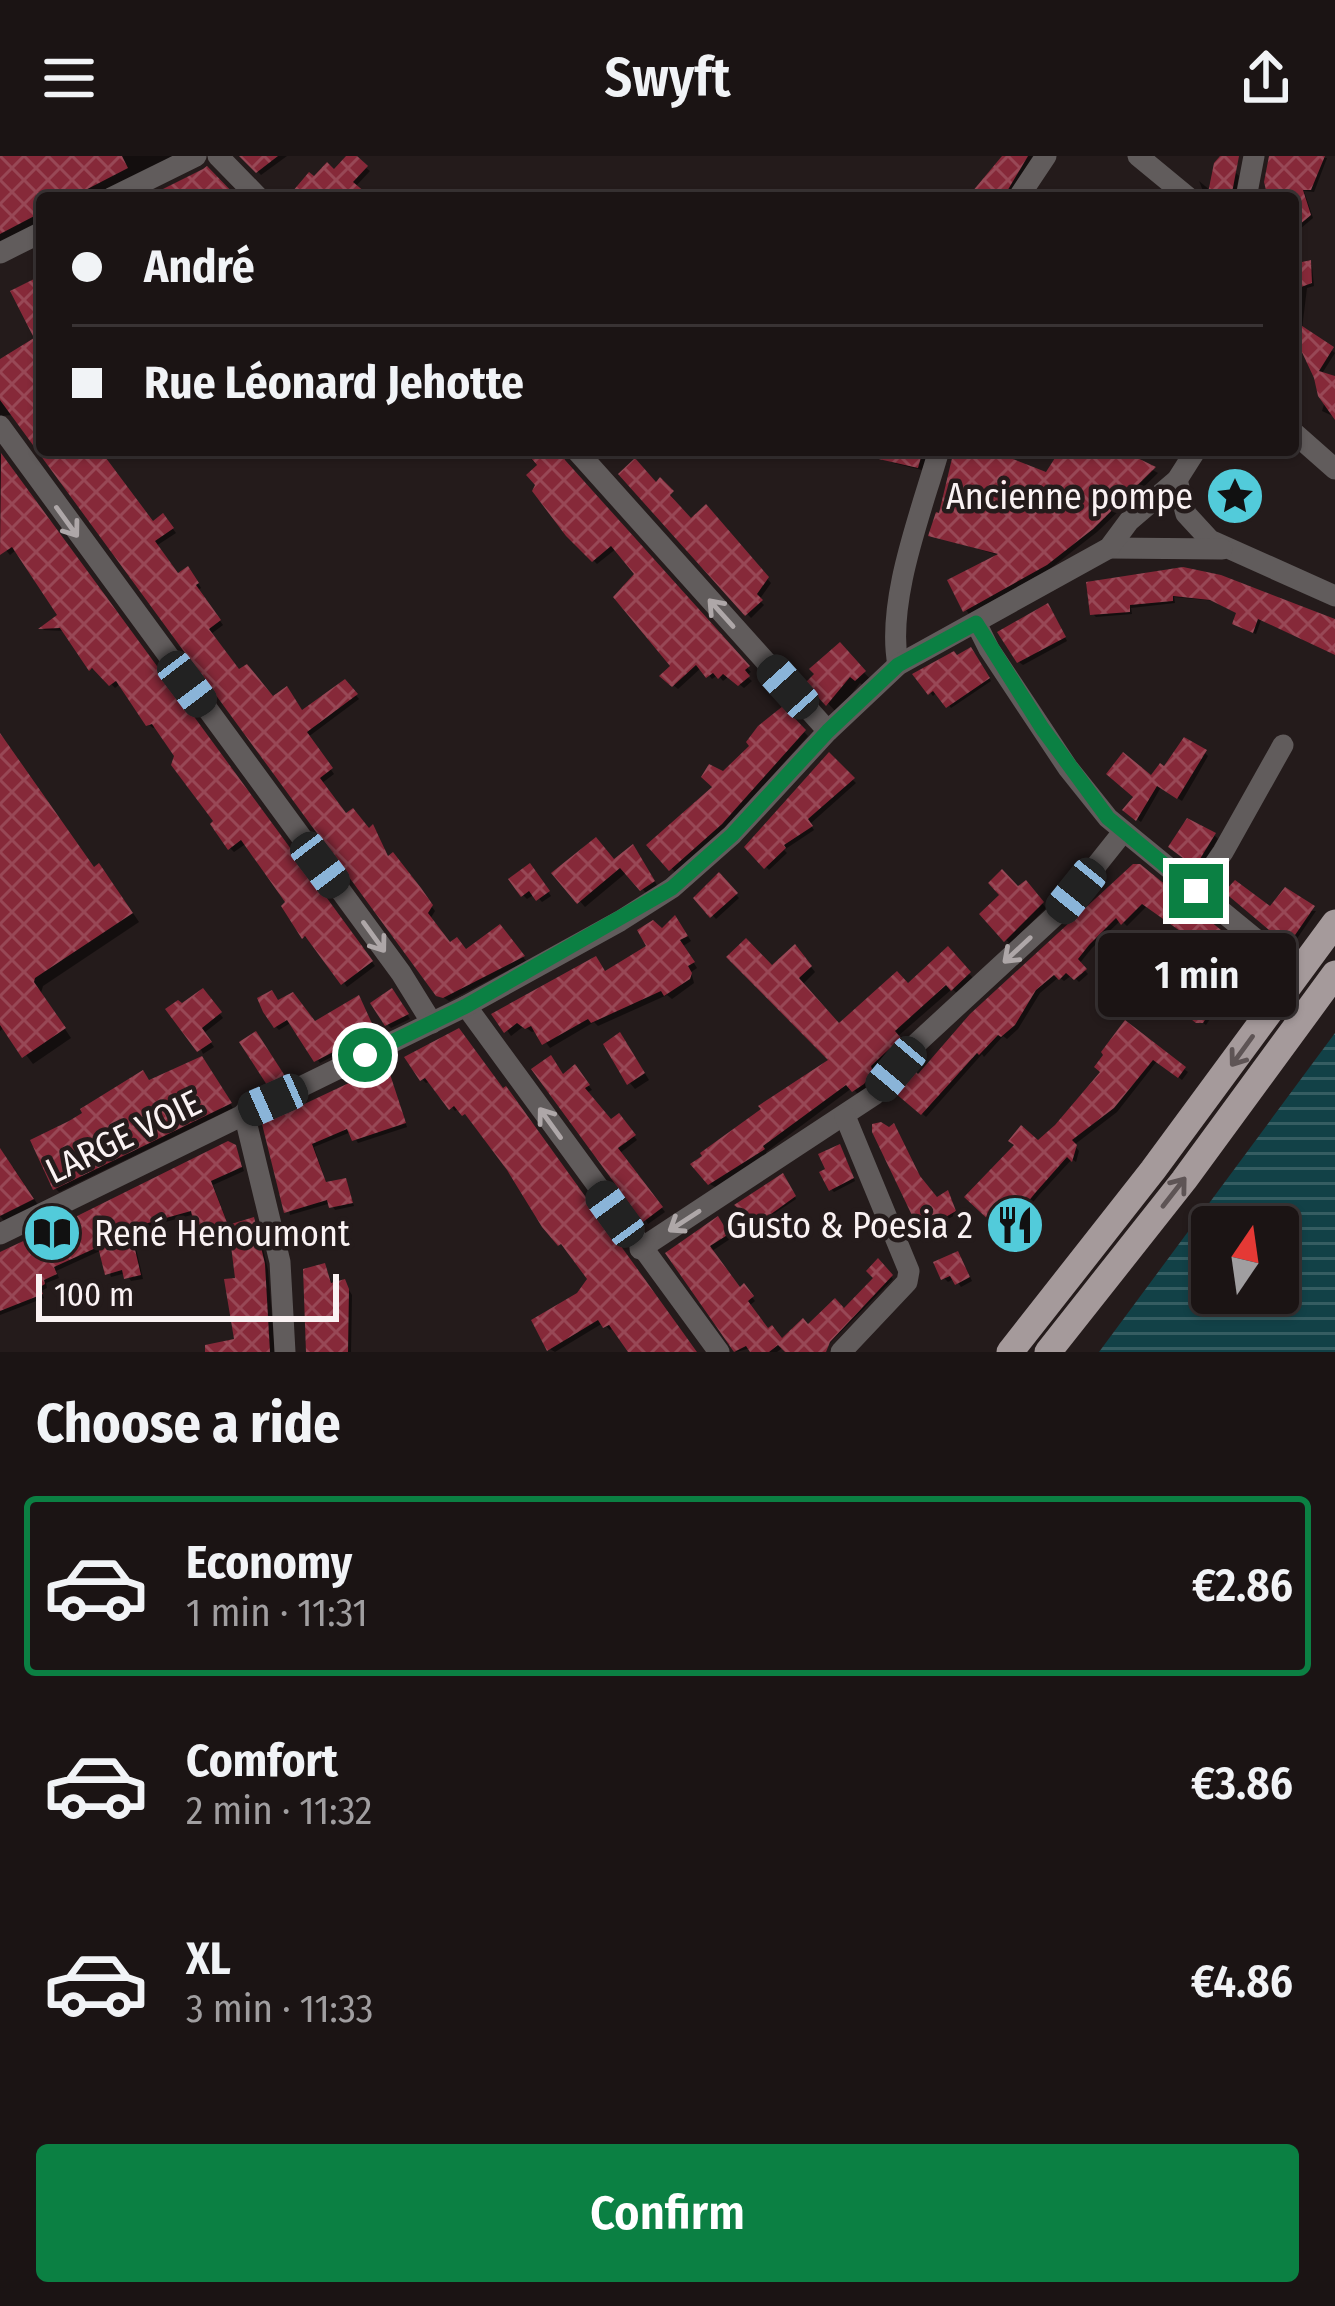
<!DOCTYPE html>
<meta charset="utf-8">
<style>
:root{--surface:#1b1414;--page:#241d1d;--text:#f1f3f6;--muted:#a09ea0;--line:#393334;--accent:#0b8043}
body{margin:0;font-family:"Fira Sans Condensed",sans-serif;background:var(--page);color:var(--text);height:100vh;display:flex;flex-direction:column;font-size:45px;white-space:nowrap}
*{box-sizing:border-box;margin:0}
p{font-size:39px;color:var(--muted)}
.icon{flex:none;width:66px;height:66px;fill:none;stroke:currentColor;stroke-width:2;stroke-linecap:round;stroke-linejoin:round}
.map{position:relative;height:1196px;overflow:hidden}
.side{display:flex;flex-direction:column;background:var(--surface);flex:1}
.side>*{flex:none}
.banner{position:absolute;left:36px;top:36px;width:1263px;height:264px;border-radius:12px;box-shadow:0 3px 9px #0004,0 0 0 3px var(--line);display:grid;align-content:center;height:264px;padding:0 36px;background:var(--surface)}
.needle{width:78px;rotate:13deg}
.controls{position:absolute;left:1191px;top:1050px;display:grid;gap:24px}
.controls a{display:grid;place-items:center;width:108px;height:108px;border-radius:12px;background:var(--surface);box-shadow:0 3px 9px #0004,0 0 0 3px var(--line);font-size:60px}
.scale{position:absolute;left:36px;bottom:30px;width:303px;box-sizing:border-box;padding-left:12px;border:6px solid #faf2f3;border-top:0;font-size:33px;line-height:42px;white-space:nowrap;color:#faf2f3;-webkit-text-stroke:9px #241b1b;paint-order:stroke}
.end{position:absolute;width:54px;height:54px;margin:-27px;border:15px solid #0b8043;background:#fff;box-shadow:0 0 0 6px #fff}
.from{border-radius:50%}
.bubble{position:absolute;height:84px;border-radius:12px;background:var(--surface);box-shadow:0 3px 9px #0004,0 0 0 3px var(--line);font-size:39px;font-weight:600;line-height:84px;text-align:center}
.car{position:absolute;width:36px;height:72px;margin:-36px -18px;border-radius:15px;box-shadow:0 0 9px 3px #0007;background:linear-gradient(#222 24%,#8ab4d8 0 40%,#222 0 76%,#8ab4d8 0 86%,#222 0)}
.banner b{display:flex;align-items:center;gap:42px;height:114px;font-size:45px}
.banner b+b{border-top:3px solid var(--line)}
.banner i{width:30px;height:30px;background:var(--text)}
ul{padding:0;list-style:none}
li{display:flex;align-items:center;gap:36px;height:180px;margin:0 24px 18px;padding:0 12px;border:6px solid transparent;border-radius:12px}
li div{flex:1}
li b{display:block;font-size:45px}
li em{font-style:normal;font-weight:600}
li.active{border-color:var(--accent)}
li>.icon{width:108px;height:108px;stroke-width:1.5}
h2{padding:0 36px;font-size:54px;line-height:144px}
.button{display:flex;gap:24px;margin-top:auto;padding:24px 36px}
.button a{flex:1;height:138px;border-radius:12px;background:var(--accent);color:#fff;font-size:48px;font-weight:600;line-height:138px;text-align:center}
header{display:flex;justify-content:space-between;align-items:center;height:156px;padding:0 36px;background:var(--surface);font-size:54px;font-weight:600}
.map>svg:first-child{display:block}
</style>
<header><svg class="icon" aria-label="menu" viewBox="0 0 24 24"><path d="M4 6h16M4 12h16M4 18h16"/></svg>Swyft<svg class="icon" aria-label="share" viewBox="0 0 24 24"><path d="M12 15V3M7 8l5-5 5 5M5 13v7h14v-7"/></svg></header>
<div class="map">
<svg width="1335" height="1196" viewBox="0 0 1335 1196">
<defs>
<pattern id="water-rules" width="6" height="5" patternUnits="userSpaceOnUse" patternTransform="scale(3)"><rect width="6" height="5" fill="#124147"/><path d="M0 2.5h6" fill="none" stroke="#355d62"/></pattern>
<pattern id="building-cross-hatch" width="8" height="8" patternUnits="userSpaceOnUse" patternTransform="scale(3)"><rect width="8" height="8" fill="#862939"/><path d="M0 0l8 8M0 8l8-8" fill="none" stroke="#984856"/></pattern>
</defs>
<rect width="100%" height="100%" fill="#241b1b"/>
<!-- water -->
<path fill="url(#water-rules)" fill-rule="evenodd" d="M1335 877V1196H1099ZM1212 1071H1278V1137H1212Z"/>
<!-- shadow -->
<g fill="#0007">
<polygon points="0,0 176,0 94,42 42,42 42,69 0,90"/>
<polygon points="243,0 287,0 261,19"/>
<polygon points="350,0 370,15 355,31 366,42 291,42 314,24 335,17"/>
<polygon points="1004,0 1033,0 1006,42 972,42 980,27"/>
<polygon points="1274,0 1327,2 1314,36 1304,35 1313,62 1294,78 1299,110 1312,110 1314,130 1307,132 1302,173 1335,197 1321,219 1335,224 1335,261 1322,255 1325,245 1293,170 1293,42 1270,42"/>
<polygon points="1235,16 1239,20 1235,42 1206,42 1199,25 1211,35"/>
<polygon points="42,122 42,294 97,294 153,368 167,365 176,377 156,390 178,420 192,417 201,432 198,434 223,469 211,478 240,516 273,544 303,557 349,531 359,543 308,581 334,618 322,627 346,660 369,676 373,672 377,676 389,703 397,704 435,755 430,763 450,789 466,797 504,775 526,805 449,845 438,838 12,259 0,260 0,206 38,183"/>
<polygon points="522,294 567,294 564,305 751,516 746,520 752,525 744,532 729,520 723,525 718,519 712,523 702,511 678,533 667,524 675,510 638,418 617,392 597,408 568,378 539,311"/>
<polygon points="871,294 930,294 922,314 893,307"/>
<polygon points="956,294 1000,294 998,300 1047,320 1063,294 1136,294 1132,303 1158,317 1097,376 1051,412 969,458 966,454 1001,400 932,379 941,361"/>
<polygon points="0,298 375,810 347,831 311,783 304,781 285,751 290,747 247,687 234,696 230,692 158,570 153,572 148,568 121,527 115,532 98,514 91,513 66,475 43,474 61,459 17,393 10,399 0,387"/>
<polygon points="622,318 657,330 661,326 691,366 706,353 771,427 759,444 764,449 751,462"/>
<polygon points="1183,414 1335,481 1335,499 1261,464 1256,478 1239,471 1240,458 1216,445 1174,441 1175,447 1131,452 1132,458 1096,461 1093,458"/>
<polygon points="1051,454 1067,485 1023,509 1019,506"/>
<polygon points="839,490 873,526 866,532 860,527 837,557 809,527"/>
<polygon points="974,497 991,525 951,552 938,535 933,540 916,519"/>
<polygon points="783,554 808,580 725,672 675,716 650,689 716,631"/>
<polygon points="0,594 95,714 107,719 139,766 43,830 41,837 71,882 33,908 5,871 0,875"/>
<polygon points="1205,597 1208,600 1182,645 1161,631 1141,666 1126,654 1152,623"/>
<polygon points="829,601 856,627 810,668 814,674 784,694 787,697 769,714 748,691"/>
<polygon points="1214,679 1218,683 1200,712 1176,694"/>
<polygon points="638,697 658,731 647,738 627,716 585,751 556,718 614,707"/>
<polygon points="1139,711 1250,803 1206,869 1174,847 1217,799 1147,750 1127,770 1121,764 1092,792 1079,808 1088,818 1079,826 1072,819 1064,825 1059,821 1040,837 1018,873 1007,883 1003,880 984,901 982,898 926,961 899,937"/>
<polygon points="534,715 551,740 542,746 535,738 527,743 523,739"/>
<polygon points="719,720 739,742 716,763 697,742"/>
<polygon points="1026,728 1046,752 1010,788 983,758"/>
<polygon points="1228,736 1271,754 1316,755 1296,784 1287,785"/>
<polygon points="680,768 691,785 683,790 697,812 691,816 694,827 672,843 667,839 598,870 594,866 550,892 537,874 532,876 524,870 511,880 495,857 606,818"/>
<polygon points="947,794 974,823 958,838 952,833 897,881 904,889 874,915 877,923 859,939 852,932 766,996 768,999 717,1032 708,1027 833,905 773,813 800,797 815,816 802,829 839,870 908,831"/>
<polygon points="203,836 223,862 204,877 214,891 203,898 182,851"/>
<polygon points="396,839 410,863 391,872 387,868"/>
<polygon points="361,846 376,878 320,907 292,866 279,874 276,871 278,847 315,869"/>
<polygon points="1125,868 1188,916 1182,924 1157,905 1117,956 1074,989 1079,995 1076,1006 1072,1003 1039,1039 1024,1057 1030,1063 1013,1082 968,1041 1038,988 1104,916"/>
<polygon points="459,876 463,880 697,1196 636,1196 614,1172 610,1174 603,1167 555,1196 550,1193 535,1166 579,1139 591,1124 567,1090 564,1092 545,1069 470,960 460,952 455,955 431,925 426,927 422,923 409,902"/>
<polygon points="625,886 649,924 635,933 630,927"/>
<polygon points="205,908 233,952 59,1036 55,1032 149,927"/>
<polygon points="575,912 592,934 586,937 611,967 618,961 637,984 620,997 665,1056 648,1068 563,921"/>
<polygon points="386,913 407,971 358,987 351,976 314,991 327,1029 345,1025 354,1050 335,1054 331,1047 290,1059 266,969"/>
<polygon points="235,991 244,1015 213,1029 229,1071 253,1065 257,1068 268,1114 275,1196 227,1196 237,1185 239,1125 234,1091 203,1081 195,1058 132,1075 143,1123 131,1125 126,1117 111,1121 102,1094 56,1115 59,1122 46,1127 47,1132 41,1135 44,1142 0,1159 0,1099 60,1084"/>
<polygon points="842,994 855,1025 834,1036 831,1033"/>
<polygon points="0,1008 13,1011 40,1052 4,1065 0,1060"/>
<polygon points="785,1022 796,1043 760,1067 738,1050"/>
<polygon points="922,1026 937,1045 950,1040 957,1058 925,1076"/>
<polygon points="721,1067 730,1083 712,1095 740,1134 743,1131 755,1145 749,1150 769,1176 785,1190 777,1196 754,1196 751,1192 736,1196 734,1186 669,1098"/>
<polygon points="961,1102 972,1125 961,1131 955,1122 948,1126 944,1122"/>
<polygon points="878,1106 893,1123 821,1196 796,1196 800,1164 808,1172 844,1156 877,1122"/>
<polygon points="324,1110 333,1129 344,1126 352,1139 351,1196 311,1196"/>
</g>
<!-- building -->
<g fill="url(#building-cross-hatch)">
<polygon points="0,0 122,0 128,12 70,42 42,42 42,56 0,78"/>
<polygon points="239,0 278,0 256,17"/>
<polygon points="346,0 357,0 368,10 353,26 372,42 287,42 309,16 314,20 327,6 334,13"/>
<polygon points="1002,0 1028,0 1003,42 967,42"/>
<polygon points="1220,0 1239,0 1231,42 1207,42 1214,7"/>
<polygon points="1269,0 1325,0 1311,34 1303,34 1311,59 1293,74 1293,42 1268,42 1264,26"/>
<polygon points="207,10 238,42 145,42 203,13"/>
<polygon points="1311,104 1312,127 1293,134 1293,108"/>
<polygon points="42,119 42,294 100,294 153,365 163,357 174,372 155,385 178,417 188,410 199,427 196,429 221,464 209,473 239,513 247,508 273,540 287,530 302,554 345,523 358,538 307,576 333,612 320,622 346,657 353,652 369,672 373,668 388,700 393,696 421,732 433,749 428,757 450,786 457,781 466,793 500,768 525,800 443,842 436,840 0,244 0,203 34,182 10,135"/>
<polygon points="1293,164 1334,191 1319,215 1335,220 1335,264 1318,240 1314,222 1293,177"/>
<polygon points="524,294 561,294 565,304 750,510 745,514 750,520 738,530 723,518 718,523 713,517 706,522 696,509 672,531 659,520 670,510 613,441 634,418 611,390 592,406 566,380 532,335 535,329 526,319 537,309"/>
<polygon points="870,294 923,294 918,312 870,301"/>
<polygon points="954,294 990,294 1046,316 1060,294 1121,294 1156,311 1093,373 1047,409 963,456 947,424 998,398 928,380 936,356 939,357"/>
<polygon points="1,297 373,805 341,829 305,780 302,783 281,750 285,746 241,684 228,694 210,668 213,665 171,609 174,600 152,568 146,570 116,525 109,530 92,512 89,515 60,472 38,473 57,459 12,391 0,399"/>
<polygon points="635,302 656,326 660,321 674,335 670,339 691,362 706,348 769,421 757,438 763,444 745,460 618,318"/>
<polygon points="1183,411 1221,419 1335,463 1335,499 1258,463 1253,477 1232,468 1236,457 1210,444 1173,440 1173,445 1130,449 1130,456 1090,459 1086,426"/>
<polygon points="1048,447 1066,481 1017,507 997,476"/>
<polygon points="840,486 866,515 855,525 850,521 826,550 805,527 814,518 809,513"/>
<polygon points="971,491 990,522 946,552 933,535 928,539 912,518 954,495 957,499"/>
<polygon points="783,550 806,574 722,668 669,715 646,689 712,631 701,621 709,608 723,615 749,590 746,586 758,570"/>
<polygon points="0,577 94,711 99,707 133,757 35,822 34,826 66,872 22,902 0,869"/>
<polygon points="1184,581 1207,594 1177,643 1157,630 1136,665 1122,654 1133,641 1106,618 1123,596 1151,619 1160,607 1164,610"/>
<polygon points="829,596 855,622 808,663 813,670 784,689 786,692 764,713 744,691"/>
<polygon points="1187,662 1216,677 1195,711 1168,691"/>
<polygon points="596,681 614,703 633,688 655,725 640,735 620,712 577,748 551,717"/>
<polygon points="530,707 550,735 536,745 529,735 521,741 508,723"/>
<polygon points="1133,708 1140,708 1248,796 1203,867 1196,867 1170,847 1214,799 1142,748 1121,769 1116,762 1089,789 1078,803 1087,813 1074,824 1066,817 1059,824 1054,819 1036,834 1015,869 1001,881 998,879 979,899 977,897 921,959 895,937 914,914 918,918 970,858"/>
<polygon points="1002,713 1018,730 1026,724 1044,746 1004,786 979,758 999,739 988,727"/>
<polygon points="719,716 738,737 710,762 693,742"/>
<polygon points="1235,724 1270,750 1285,731 1315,750 1293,782 1281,784 1224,736"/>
<polygon points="675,759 688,780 680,784 695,806 688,810 692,817 690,823 664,840 661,835 591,867 588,863 542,889 531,870 525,873 517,867 504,877 491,858 596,800 605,815 646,790 637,774 653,764 662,772"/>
<polygon points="746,782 772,809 795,788 812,810 799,822 839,867 897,815 908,827 948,790 971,816 951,835 946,829 895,875 901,882 871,910 873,916 864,928 852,936 846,929 763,990 765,993 708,1029 690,1008 702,1000 700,997 761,953 758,950 828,904 726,801"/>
<polygon points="203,832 222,856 202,872 212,886 197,896 165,853 178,844 182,847"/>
<polygon points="392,832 409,858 385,870 370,847"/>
<polygon points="272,834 278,844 293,836 315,865 359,839 375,874 314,906 287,864 274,872 263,856 257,842"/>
<polygon points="1125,864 1186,911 1178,922 1153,904 1114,952 1072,984 1077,989 1072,1006 1067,1001 1036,1036 1023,1052 1029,1057 1007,1081 964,1041 1014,989 1008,985 1021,969 1038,984 1055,969 1100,916 1094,911 1103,899 1101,896"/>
<polygon points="459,872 503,932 506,930 697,1196 628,1196 609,1169 603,1172 598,1164 547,1195 531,1164 577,1137 587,1123 561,1088 558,1090 542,1071 507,1014 465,958 462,960 454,950 449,954 425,922 420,925 404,901"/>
<polygon points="256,875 285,920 267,929 239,886"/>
<polygon points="620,876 645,917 627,929 603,888"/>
<polygon points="551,899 563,918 575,908 590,929 585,932 611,963 619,957 636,979 618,992 663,1051 643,1066 531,913"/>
<polygon points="202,900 232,947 53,1034 30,984 69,965 82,957 80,953 143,914 149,924"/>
<polygon points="387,909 406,967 352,985 347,973 312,988 326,1026 346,1022 353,1047 329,1052 327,1044 284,1057 262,968"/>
<polygon points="881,966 889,971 894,967 920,1020 937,1041 948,1034 956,1055 920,1076 872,976 872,968"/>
<polygon points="228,985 236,989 242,1011 211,1025 228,1069 254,1061 265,1108 270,1196 205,1196 205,1189 234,1183 224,1123 235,1122 231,1090 196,1078 191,1055 130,1072 141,1119 124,1123 122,1114 105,1119 98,1091 54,1111 57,1118 44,1124 45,1128 40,1131 43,1138 0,1155 0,1096 53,1071 60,1081 71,1074 67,1065"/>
<polygon points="840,988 854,1022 829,1035 819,1016 825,1013 818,998"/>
<polygon points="0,992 34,1043 0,1060"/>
<polygon points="783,1017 796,1040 767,1061 756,1067 734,1049"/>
<polygon points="718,1060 729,1078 710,1090 740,1131 744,1127 754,1140 748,1145 768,1172 772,1169 782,1182 803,1162 808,1168 835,1142 844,1152 873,1122 866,1115 878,1102 893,1119 830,1186 826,1196 785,1196 778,1189 769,1196 750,1196 746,1190 734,1196 665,1097"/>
<polygon points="958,1095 970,1121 955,1129 950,1120 941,1124 933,1106"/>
<polygon points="325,1107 331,1127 345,1123 349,1133 348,1196 306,1196 303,1113"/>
</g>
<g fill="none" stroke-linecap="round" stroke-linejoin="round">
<!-- minor -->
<g stroke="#615c5c" stroke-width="21">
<polyline points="218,0 259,42"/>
<polyline points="1138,0 1189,42"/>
<polyline points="111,42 196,0"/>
<polyline points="1018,42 1046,0"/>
<polyline points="1246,42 1254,0"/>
<polyline points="0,97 42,76"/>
<polyline points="0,270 401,817 432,867"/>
<polyline points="1293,276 1335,313"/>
<polyline points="576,294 828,575"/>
<polyline points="1177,324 1186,358 1210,384 1335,440"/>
<polyline points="1109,392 1222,393"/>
<polyline points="976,467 989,493 1068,612 1108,662 1298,818"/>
<path d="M898 509C886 445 921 357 939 294"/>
<polyline points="1196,735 1223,696 1283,589"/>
<polyline points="466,850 719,1196"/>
<polyline points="244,957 280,1106 285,1196"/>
<polyline points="0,1078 466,850 620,765 672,732 732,679 828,575 898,509 1109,392 1129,365 1177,324 1196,294"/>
<polyline points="640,1093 874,939 917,887 1060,755 1123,676"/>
<polyline points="841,1196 907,1126 909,1115 845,960"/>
</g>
<!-- major -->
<g stroke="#a59a9b" stroke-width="27">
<polyline points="1010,1196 1153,1014 1335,767"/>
<polyline points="1048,1196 1184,1024 1335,818"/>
</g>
</g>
<!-- one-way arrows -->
<defs><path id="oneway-shaft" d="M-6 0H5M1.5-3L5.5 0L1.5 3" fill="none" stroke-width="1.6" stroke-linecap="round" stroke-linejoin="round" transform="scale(3)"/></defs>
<g stroke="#aea7a8">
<use href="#oneway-shaft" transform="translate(67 366) rotate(54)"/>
<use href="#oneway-shaft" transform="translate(721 457) rotate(-132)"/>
<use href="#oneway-shaft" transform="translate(374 781) rotate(54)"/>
<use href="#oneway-shaft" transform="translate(1017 794) rotate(137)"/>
<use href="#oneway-shaft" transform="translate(550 967) rotate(-126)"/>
<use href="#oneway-shaft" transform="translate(684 1065) rotate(147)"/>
</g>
<g stroke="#5e5455">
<use href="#oneway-shaft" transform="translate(1242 895) rotate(126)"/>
<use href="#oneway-shaft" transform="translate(1174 1036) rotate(-52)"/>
</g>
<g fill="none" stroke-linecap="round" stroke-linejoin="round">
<!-- route -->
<polyline stroke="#0b8043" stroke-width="15" points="365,899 466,850 672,732 732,679 828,575 898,509 976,467 1042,572 1108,662 1196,735"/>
</g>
<!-- icons -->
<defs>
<symbol id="sight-disc" viewBox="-11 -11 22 22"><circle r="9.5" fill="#52cbda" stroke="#241b1b"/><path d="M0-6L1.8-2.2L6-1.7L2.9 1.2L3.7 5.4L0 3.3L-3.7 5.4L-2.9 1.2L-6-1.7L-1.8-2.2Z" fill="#111"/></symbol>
<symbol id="restaurant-disc" viewBox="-11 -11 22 22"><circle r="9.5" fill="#52cbda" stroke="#241b1b"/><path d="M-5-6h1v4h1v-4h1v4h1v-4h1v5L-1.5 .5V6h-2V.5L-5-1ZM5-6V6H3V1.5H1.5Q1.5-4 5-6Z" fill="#111"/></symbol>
<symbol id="library-disc" viewBox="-11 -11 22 22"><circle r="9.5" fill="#52cbda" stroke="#241b1b"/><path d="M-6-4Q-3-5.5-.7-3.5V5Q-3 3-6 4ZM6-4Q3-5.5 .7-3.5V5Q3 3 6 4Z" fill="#111"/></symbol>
</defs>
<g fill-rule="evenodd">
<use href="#sight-disc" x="1202" y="307" width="66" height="66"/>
<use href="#restaurant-disc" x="982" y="1036" width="66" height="66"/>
<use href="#library-disc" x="19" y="1044" width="66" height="66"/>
</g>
<g text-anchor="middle" stroke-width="9" stroke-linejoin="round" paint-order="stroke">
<!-- poi labels -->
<g font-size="36" fill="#faf2f3" stroke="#241b1b" text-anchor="end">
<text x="1193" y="353">Ancienne pompe</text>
<text x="973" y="1082">Gusto &amp; Poesia 2</text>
<text x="94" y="1090" text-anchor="start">René Henoumont</text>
</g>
<!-- street labels -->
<g font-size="36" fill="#faf2f3" stroke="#241b1b">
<text transform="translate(123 980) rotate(-26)" y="13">LARGE VOIE</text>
</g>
</g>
</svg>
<div class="controls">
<a><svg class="needle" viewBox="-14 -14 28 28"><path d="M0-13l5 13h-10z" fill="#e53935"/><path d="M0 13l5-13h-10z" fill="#a09ea0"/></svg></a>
</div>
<div class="scale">100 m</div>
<i class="end from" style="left:365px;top:899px"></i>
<i class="end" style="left:1196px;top:735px"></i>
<div class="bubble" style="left:1098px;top:777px;width:198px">1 min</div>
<i class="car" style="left:187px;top:528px;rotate:143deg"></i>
<i class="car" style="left:788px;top:531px;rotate:318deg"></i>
<i class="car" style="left:320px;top:709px;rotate:143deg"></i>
<i class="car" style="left:1076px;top:735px;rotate:219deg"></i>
<i class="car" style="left:896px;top:913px;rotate:220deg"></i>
<i class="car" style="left:273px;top:944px;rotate:246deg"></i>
<i class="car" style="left:615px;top:1058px;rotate:324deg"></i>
<div class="banner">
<b><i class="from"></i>André</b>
<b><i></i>Rue Léonard Jehotte</b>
</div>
</div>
<section class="side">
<h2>Choose a ride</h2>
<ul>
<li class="active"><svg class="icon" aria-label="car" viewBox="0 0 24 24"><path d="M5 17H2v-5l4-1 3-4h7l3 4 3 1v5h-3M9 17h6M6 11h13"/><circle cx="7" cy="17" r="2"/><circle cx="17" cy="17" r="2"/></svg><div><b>Economy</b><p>1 min · 11:31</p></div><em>€2.86</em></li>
<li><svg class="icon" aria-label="car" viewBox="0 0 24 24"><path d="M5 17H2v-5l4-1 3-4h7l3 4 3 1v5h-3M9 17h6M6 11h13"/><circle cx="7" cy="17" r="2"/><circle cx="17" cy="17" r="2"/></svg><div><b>Comfort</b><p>2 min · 11:32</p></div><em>€3.86</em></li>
<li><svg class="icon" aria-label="car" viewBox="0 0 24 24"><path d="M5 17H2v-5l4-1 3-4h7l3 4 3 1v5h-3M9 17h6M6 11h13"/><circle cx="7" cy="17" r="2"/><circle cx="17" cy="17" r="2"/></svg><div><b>XL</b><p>3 min · 11:33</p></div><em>€4.86</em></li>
</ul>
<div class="button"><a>Confirm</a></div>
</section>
